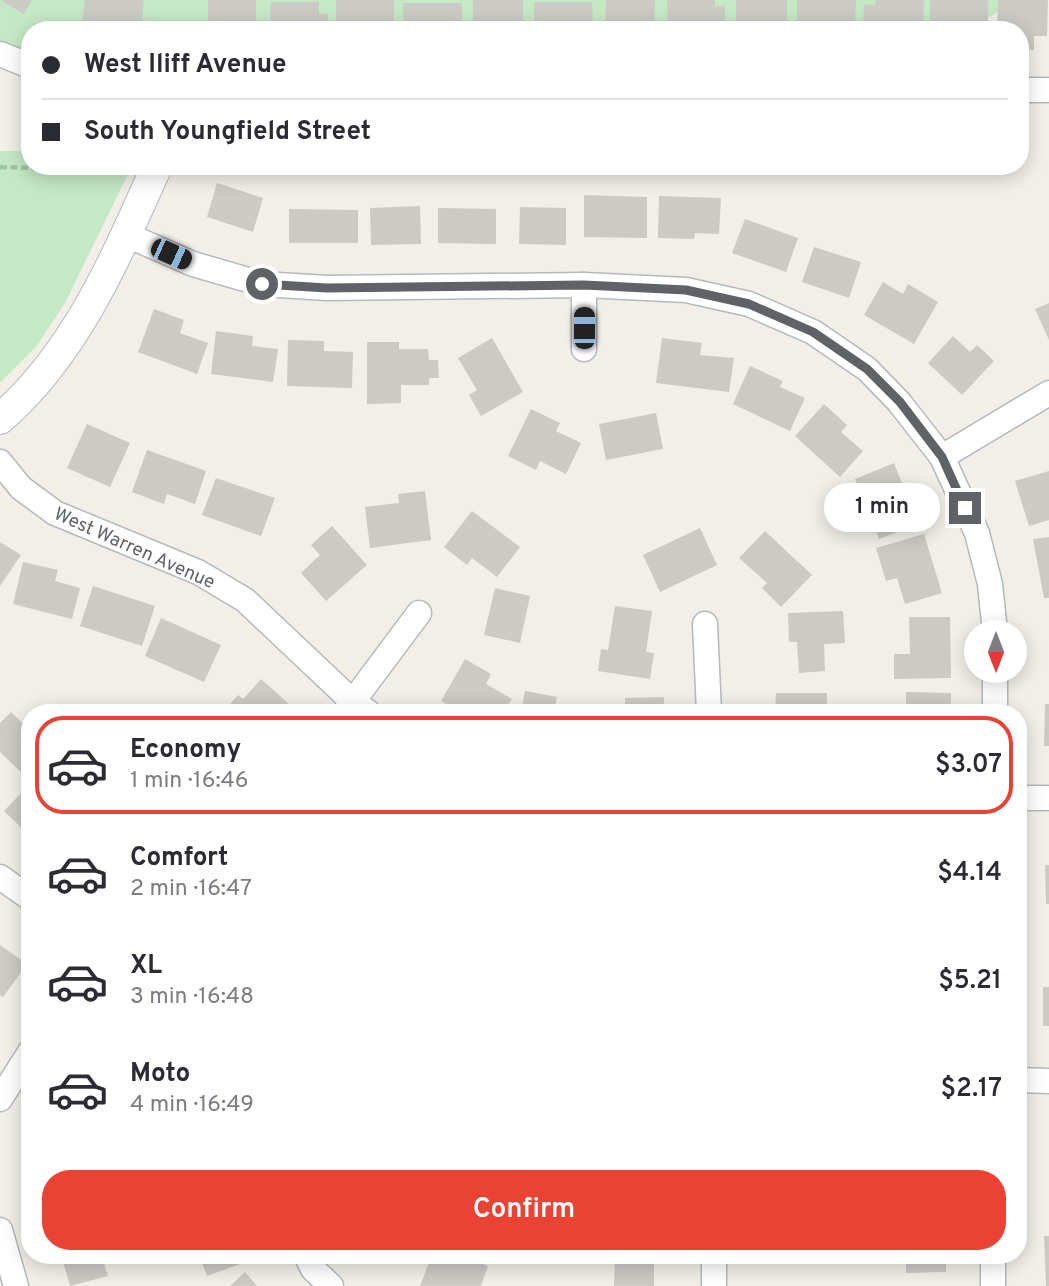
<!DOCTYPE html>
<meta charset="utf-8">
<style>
:root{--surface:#fff;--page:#f7f7f7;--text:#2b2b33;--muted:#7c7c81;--line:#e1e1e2;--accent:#ea4335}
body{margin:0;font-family:Overpass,sans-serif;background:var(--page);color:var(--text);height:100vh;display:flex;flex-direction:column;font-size:26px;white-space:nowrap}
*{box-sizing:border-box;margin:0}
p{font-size:23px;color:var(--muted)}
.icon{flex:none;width:38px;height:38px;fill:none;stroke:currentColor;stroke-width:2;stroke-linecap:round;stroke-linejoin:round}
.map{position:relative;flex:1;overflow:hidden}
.details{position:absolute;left:21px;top:704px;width:1006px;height:560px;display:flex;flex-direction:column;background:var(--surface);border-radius:28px;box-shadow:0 4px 18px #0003}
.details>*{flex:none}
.top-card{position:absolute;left:21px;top:21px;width:1008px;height:154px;border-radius:28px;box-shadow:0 4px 18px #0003;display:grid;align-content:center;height:154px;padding:0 21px;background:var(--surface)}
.needle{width:46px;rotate:180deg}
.tools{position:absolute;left:964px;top:620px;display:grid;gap:14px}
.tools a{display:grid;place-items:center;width:63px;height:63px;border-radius:50%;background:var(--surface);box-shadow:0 4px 18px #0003;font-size:35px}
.end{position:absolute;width:32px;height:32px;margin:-16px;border:9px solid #5f6368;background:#fff;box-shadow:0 0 0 4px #fff}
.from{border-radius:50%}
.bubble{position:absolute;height:49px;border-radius:24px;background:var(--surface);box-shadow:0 4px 18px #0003;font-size:23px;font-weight:600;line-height:49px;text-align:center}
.car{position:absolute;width:21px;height:42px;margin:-21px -10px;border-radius:9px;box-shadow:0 0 5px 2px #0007;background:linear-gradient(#222 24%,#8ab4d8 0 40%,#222 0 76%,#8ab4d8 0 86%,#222 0)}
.top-card b{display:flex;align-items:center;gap:24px;height:66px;font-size:26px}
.top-card b+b{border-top:2px solid var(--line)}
.top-card i{width:18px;height:18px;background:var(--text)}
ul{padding:12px 0 0;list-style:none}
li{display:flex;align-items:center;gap:21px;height:98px;margin:0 14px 10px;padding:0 7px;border:4px solid transparent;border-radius:28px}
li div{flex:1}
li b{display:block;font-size:26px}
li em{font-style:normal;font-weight:600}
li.current{border-color:var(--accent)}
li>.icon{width:63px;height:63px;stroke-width:1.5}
.primary-button{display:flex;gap:14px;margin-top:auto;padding:14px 21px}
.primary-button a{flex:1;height:80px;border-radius:28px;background:var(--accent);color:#fff;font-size:28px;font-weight:600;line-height:80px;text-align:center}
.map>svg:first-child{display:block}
</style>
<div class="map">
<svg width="1049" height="1286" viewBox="0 0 1049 1286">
<rect width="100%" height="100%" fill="#f1efe8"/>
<!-- green -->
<g fill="#c5e8c5">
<polygon points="0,0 1021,0 981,21 945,30 30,30 30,67 0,67"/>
<polygon points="0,151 30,151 30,166 132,166 65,303 36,347 0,383"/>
</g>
<!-- building -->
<g fill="#cccac5">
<polygon points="1,0 32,0 24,14"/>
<polygon points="85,0 144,0 142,20 150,21 149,30 106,30 106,26 82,23"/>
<rect x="208" y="0" width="48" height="30"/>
<rect x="336" y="0" width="58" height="30"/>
<rect x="473" y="0" width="50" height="30"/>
<polygon points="606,0 655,0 654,30 605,30"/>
<polygon points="667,0 715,0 715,6 725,6 725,30 668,30"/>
<rect x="736" y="0" width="51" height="30"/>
<polygon points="797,0 856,0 855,30 797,30"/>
<polygon points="876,0 924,0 923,30 863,30 864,4 875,5"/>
<rect x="930" y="0" width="58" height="30"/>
<polygon points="998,0 1048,0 1047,36 1034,36 1034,50 1020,49 1020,30 997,30"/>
<polygon points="271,2 319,2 319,14 328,14 328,30 270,30"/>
<polygon points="534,2 592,2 593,30 534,30"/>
<polygon points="403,3 462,3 462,30 404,30"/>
<polygon points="217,183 263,198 253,232 207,217"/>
<polygon points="584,195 647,197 647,238 584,237"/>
<polygon points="659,196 721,198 719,234 695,233 694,239 658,238"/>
<polygon points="420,206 421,244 371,245 370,208"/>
<polygon points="520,207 566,208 566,245 519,244"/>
<polygon points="438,208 496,209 496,244 438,243"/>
<polygon points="289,209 358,210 358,243 289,243"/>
<polygon points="745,219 798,238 786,272 732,253"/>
<polygon points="814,247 861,262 849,298 802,282"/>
<polygon points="883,282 903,294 908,284 938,302 914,344 864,315"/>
<polygon points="1049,303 1049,340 1035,309"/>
<polygon points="154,309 184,320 180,333 208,343 197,374 138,352"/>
<polygon points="216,331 253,336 252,346 278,349 273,382 211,374"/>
<polygon points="953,336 970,352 977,345 994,361 962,395 928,363"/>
<polygon points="492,338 523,392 481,416 469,395 477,390 458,358"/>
<polygon points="662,338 702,343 700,355 734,358 729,392 656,383"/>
<polygon points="288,340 324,341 324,351 353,352 352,388 287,386"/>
<polygon points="367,342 399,342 399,349 428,349 429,360 438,360 439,378 429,378 429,385 401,385 401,403 367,404"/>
<polygon points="750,366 783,381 780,387 805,398 790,431 733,404"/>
<polygon points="824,404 847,425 841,432 863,451 840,477 795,436"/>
<polygon points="531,409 560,423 556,431 581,443 566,474 540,461 536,470 508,456"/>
<polygon points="656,413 663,449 606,460 599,424"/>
<polygon points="87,424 130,443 110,487 67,468"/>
<polygon points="147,450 206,471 195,504 167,494 164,504 132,492"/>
<polygon points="894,463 918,524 879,539 855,479"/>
<polygon points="1049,471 1049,520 1029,526 1015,481"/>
<polygon points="216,478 275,498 261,536 202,515"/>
<polygon points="425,491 431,540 370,548 365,507 399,503 398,494"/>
<polygon points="472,511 520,547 497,577 472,558 467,565 444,547"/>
<polygon points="332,526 367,565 326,601 301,573 320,555 311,545"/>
<polygon points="700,528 717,565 660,592 643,555"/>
<polygon points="765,531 812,575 781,607 762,588 767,583 739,558"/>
<polygon points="924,534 942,593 905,604 897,578 886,581 876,548"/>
<polygon points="1049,537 1049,598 1044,598 1033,539"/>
<polygon points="0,542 21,555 0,586"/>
<polygon points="23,562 58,570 55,581 80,588 72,619 13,604"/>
<polygon points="93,586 155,606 142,646 80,626"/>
<polygon points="495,588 530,596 520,643 484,635"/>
<polygon points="615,606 652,611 646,652 654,653 650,679 598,671 601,649 608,650"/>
<polygon points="843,611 845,643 824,644 825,671 799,673 797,642 789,642 788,613"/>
<polygon points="909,617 950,617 951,678 894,679 894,654 910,654"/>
<polygon points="161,618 221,645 204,682 145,656"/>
<polygon points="465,659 491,674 486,684 512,699 504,712 462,712 441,701"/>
<polygon points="261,679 289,704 282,712 223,712 238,695 243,699"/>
<polygon points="525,691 557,697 555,707 573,712 521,712"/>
<polygon points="906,692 951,693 951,712 906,712"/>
<polygon points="776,693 827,693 827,712 775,712"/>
<polygon points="664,697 664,712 625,712 625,698"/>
<polygon points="1045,704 1049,704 1049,746 1044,746"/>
<polygon points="11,712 30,730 30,763 21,772 0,752 0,723"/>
<polygon points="30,784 30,836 4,811"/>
<polygon points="1045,865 1049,865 1049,904 1046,904"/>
<polygon points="0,945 27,964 3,997 0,995"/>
<rect x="1043" y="987" width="6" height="39"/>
<polygon points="1044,1236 1049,1236 1049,1286 1046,1286"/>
<polygon points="61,1255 109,1255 111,1259 103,1261 108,1276 70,1286"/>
<polygon points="199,1255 240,1255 243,1263 207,1276"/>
<polygon points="432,1255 458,1255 488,1266 481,1286 420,1286"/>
<polygon points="615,1255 667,1255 667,1264 654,1263 654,1286 614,1286"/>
<polygon points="763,1255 800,1255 800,1263 763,1262"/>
<polygon points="906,1255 946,1255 946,1272 906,1273"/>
<polygon points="245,1272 257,1286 230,1286"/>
</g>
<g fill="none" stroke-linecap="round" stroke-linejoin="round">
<defs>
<g id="minor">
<polyline points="0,54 30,66"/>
<polyline points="1020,90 1049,90"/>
<polyline points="127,235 193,264 262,284 327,288 584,285 686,290 749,304 813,332 867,369 899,402 942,457 977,533 990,584 995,632"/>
<polyline points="584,285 584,349"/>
<polyline points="942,457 1049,393"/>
<polyline points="0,462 21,488 55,513 198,572 245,600 353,702 368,712"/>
<polyline points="705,624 709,712"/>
<polyline points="995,670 995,712"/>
<polyline points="345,712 419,613"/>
<polyline points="1018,798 1049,798"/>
<polyline points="0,877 30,898"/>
<polyline points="1018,1080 1049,1081"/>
<polyline points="0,1099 30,1052"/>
<polyline points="0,1230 16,1286"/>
<polyline points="306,1255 313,1269 331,1286"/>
<polyline points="714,1255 714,1286"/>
<polyline points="993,1286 993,1255"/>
</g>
<path id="tertiary" d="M0 419C77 352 116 257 157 166"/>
</defs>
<!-- minor casing -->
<use href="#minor" stroke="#b5b8bc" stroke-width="27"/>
<!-- tertiary casing -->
<use href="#tertiary" stroke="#b5b8bc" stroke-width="32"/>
<!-- path -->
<polyline stroke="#9cc7a9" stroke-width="4.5" stroke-dasharray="7 3.5" stroke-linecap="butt" points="0,167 129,171"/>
<!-- minor -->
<use href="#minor" stroke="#fff" stroke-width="24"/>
<!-- tertiary -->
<use href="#tertiary" stroke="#fff" stroke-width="30"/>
</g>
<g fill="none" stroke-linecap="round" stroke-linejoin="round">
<!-- route -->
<polyline stroke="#5f6368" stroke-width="9" points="262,284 327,288 584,285 686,290 749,304 813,332 867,369 900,402 942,457 965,508"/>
</g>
<g text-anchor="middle" stroke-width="5" stroke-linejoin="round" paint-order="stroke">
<!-- street labels -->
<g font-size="19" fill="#5f6368" stroke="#fff">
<text transform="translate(135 547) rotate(24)" y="7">West Warren Avenue</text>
</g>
</g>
</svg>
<div class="tools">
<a><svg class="needle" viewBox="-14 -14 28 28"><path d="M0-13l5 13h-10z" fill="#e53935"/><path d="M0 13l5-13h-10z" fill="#7c7c81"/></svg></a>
</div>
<i class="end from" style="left:262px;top:284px"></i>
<i class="end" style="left:965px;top:508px"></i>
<div class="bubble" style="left:824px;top:483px;width:116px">1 min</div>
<i class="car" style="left:171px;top:254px;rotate:114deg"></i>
<i class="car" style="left:584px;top:328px;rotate:0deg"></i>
<div class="top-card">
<b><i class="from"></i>West Iliff Avenue</b>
<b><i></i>South Youngfield Street</b>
</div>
<section class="details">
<ul>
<li class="current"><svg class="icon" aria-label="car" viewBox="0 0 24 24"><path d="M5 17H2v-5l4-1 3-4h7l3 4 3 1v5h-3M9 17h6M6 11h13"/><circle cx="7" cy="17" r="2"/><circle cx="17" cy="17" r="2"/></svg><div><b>Economy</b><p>1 min · 16:46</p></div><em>$3.07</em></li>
<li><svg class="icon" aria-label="car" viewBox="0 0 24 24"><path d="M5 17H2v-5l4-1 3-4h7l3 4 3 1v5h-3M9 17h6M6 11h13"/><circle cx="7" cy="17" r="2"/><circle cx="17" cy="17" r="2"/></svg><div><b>Comfort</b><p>2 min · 16:47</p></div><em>$4.14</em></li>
<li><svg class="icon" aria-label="car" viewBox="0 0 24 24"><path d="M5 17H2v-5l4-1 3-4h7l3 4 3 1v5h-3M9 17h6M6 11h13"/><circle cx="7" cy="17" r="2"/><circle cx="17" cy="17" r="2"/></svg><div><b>XL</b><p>3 min · 16:48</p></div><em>$5.21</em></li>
<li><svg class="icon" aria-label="car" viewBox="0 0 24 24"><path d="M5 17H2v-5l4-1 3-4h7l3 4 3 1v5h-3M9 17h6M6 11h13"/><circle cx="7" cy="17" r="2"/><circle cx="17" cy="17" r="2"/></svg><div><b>Moto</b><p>4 min · 16:49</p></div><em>$2.17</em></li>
</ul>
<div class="primary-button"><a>Confirm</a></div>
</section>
</div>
